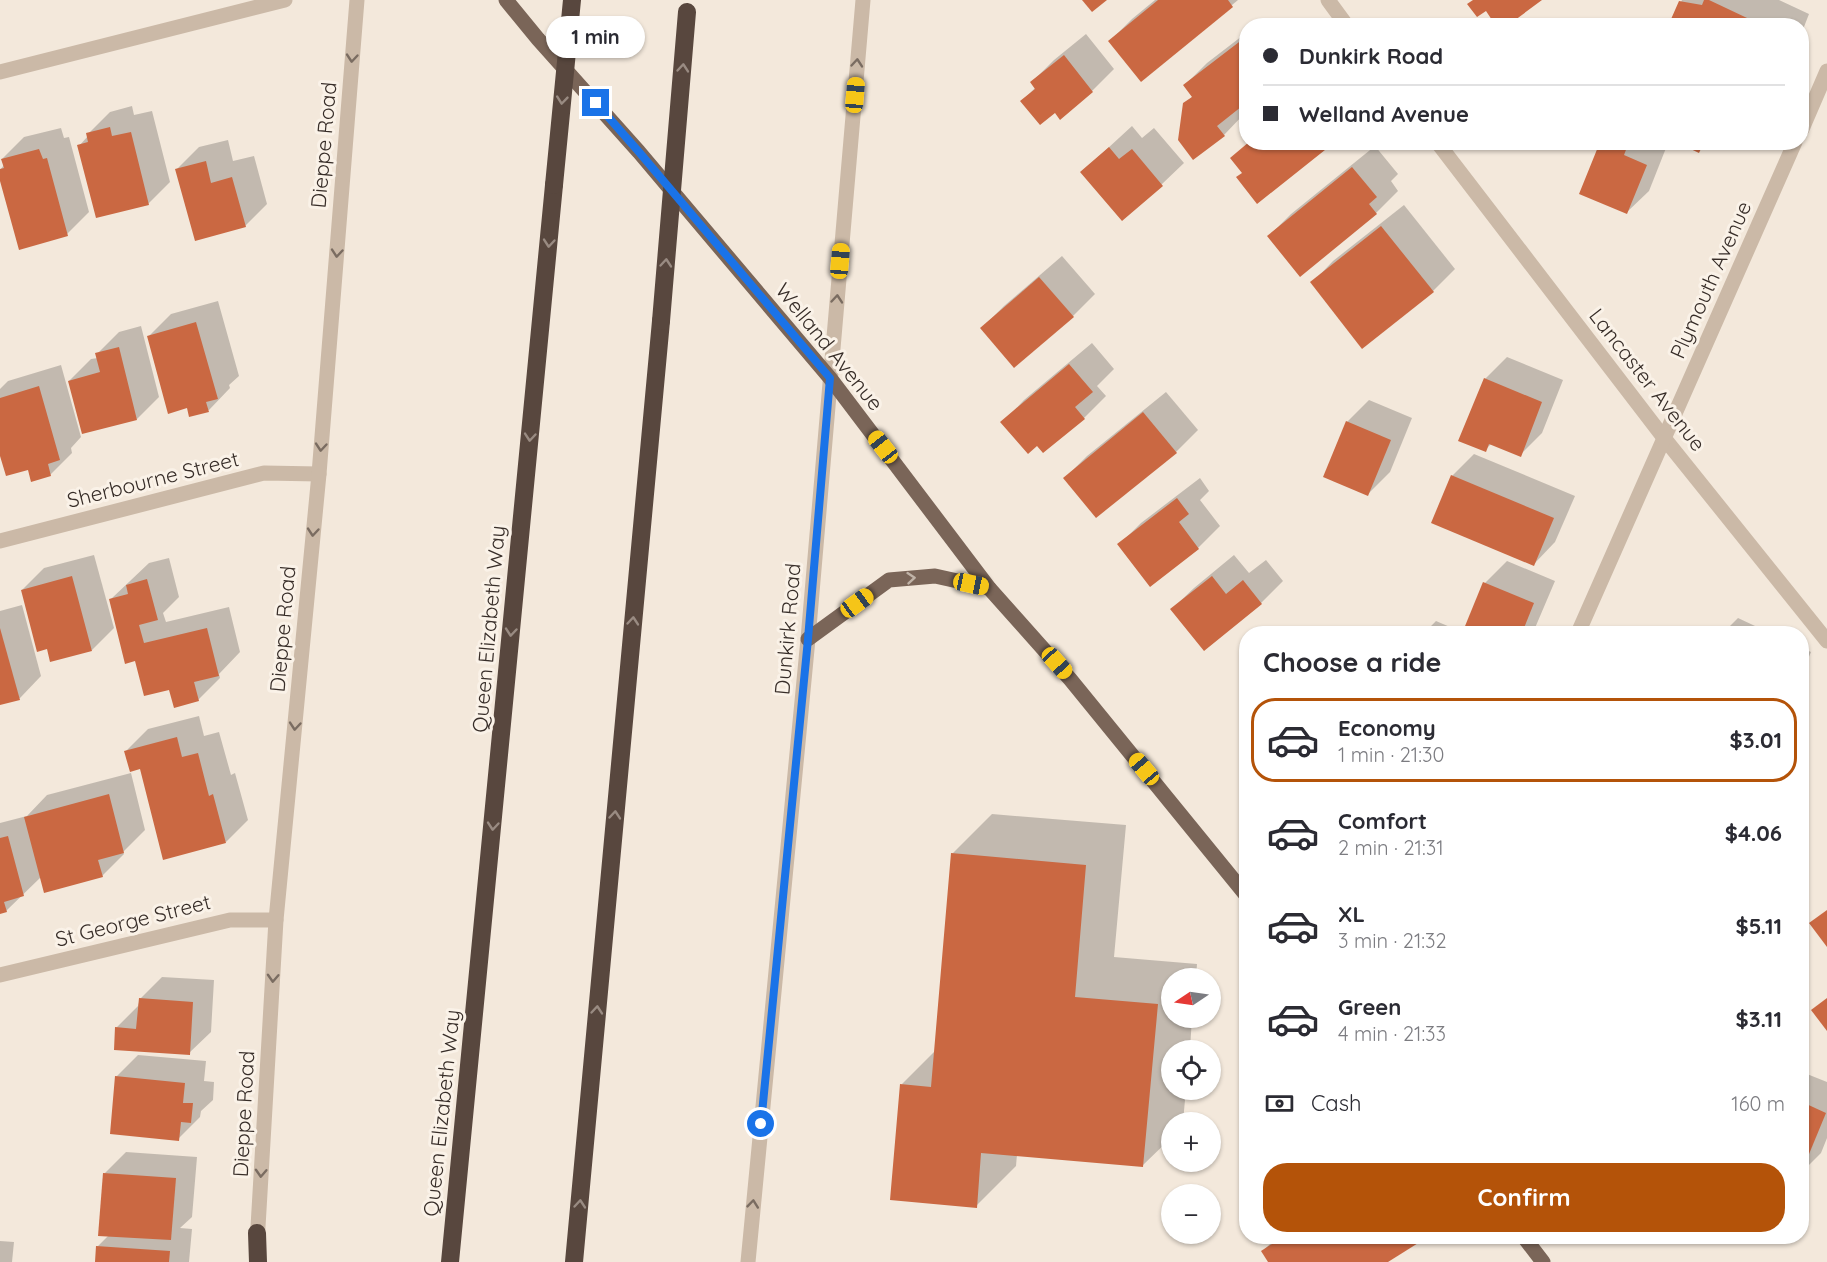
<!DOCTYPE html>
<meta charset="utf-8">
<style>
:root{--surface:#fff;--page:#f2f2f3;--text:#2b2b33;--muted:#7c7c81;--line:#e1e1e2;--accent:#b45309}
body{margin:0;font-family:Quicksand,sans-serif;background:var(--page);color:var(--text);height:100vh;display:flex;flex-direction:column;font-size:22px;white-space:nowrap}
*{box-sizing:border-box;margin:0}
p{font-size:20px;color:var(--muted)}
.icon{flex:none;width:33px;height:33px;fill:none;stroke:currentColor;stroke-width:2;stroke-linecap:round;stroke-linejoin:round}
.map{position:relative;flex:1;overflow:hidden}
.side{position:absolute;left:1239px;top:626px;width:570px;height:618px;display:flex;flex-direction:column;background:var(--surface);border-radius:24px;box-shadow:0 2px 4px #0004}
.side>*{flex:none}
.hud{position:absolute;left:1239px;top:18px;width:570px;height:132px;border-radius:24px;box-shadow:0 2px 4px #0004;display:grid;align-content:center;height:132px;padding:0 24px;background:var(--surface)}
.needle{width:39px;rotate:257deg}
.controls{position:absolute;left:1161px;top:968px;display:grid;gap:12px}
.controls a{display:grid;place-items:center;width:60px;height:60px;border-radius:50%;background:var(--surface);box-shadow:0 2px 4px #0004;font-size:30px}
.end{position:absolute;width:27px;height:27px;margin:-14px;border:8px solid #1a73e8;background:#fff;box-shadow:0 0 0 3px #fff}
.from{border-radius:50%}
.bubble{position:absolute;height:42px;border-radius:21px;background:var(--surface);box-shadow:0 2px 4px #0004;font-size:20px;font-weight:700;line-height:42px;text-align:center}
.car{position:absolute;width:18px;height:36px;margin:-18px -9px;border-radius:8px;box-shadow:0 0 4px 2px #0007;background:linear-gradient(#f5c518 24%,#345 0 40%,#f5c518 0 76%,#345 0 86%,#f5c518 0)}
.hud b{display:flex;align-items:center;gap:21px;height:57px;font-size:22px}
.hud b+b{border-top:2px solid var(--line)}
.hud i{width:15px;height:15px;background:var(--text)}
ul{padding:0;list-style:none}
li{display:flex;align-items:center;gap:18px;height:84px;margin:0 12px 9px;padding:0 12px;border:3px solid transparent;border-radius:24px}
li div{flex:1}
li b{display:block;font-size:22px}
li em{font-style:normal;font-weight:700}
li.active{border-color:var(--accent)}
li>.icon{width:54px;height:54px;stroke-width:1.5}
h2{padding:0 24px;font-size:27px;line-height:72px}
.pay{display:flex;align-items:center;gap:15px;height:66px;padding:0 24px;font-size:22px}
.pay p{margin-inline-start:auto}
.button{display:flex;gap:12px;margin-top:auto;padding:12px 24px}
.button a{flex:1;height:69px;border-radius:24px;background:var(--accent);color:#fff;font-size:24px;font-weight:700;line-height:69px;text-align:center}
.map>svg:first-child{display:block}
</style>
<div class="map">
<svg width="1827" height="1262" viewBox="0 0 1827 1262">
<rect width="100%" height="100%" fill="#f3e8db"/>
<!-- shadow -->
<g fill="#0003">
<polygon points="1155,0 1238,0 1142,80 1110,41 1132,19"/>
<polygon points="1682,0 1779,0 1809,14 1802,32 1802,26 1669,26"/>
<polygon points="1266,18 1272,26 1256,26"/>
<polygon points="1246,33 1246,101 1240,106 1245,113 1224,135 1185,104 1193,96 1185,85 1207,63"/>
<polygon points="1086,34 1114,69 1092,91 1060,117 1055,111 1022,101 1036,87 1032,82 1054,60"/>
<polygon points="132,106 134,115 152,111 170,182 148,204 79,146 88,136 88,134 110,112"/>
<polygon points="1132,126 1142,138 1154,128 1184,163 1162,184 1123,219 1082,172"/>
<polygon points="61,128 64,138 69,137 89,212 67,234 0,175 0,170 4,165 2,159 24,137"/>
<polygon points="228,140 233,161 254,156 267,204 245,226 177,169 199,147"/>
<polygon points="1602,142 1668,143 1649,191 1627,212"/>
<polygon points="1375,146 1398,174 1391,181 1398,191 1376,213 1300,275 1269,236 1291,214"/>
<polygon points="1404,205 1455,269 1433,291 1312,283 1333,261"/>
<polygon points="1062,256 1095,294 1073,316 982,328 1004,306"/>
<polygon points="218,301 239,376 229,385 230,388 209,410 190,415 188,406 149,336 171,314"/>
<polygon points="141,326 159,397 137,419 69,381 91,359 98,358 97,354 119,332"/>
<polygon points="1092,343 1114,369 1097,386 1106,396 1084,418 1037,444 1003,422 1024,400"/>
<polygon points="1507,357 1563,380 1542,433 1520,455 1491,444 1485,450 1485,379"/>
<polygon points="61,365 81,437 71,448 72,453 50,475 29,468 0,451 0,389 8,381"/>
<polygon points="1166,392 1198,430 1176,452 1065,478 1087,456"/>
<polygon points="1369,400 1412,418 1390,472 1368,494 1347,422"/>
<polygon points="1474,454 1575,496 1555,542 1534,564 1452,476"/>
<polygon points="1200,478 1209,491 1200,500 1220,526 1198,548 1119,545 1141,523"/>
<polygon points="94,555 114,628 92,650 22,590 44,568"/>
<polygon points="1234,555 1249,573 1266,560 1283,581 1261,603 1172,609 1194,588"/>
<polygon points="169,558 179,597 163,613 166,622 229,607 240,652 219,674 220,678 198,700 170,688 136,659 111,599 149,563"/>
<polygon points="1507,561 1555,581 1535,628 1531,633 1424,633 1436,621 1464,633 1485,583"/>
<polygon points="22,605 41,676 20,698 0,704 0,611"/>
<polygon points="1738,618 1770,633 1723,633"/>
<polygon points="1802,648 1811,652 1802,673"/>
<polygon points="199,716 204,736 219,732 231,775 235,773 248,820 226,842 126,751 148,729"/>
<polygon points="131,773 145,830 123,852 124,854 102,876 41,877 6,911 0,913 0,823 27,816 47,795"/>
<polygon points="992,814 1126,825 1114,957 1197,964 1196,978 1172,978 1172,1017 1192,1017 1190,1050 1172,1050 1172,1089 1186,1089 1183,1122 1172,1122 1172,1137 1143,1165 1017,1154 1016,1166 976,1206 902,1084 935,1051 952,854"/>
<polygon points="162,977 214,980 211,1032 189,1053 116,1028 138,1006 140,999"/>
<polygon points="138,1055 206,1061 204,1081 214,1082 213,1100 201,1111 200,1117 178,1139 116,1077"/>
<polygon points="1802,1072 1827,1082 1827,1138 1821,1153 1802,1172"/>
<polygon points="126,1152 197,1157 192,1217 180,1228 192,1229 189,1262 96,1262 97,1247 109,1235 104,1174"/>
<polygon points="1278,1236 1425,1236 1385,1262 1270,1262 1263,1251"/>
<polygon points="0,1241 14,1242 12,1262 0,1262"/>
</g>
<!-- building -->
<g fill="#ca6842">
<polygon points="1082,0 1107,0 1092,12"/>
<polygon points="1158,0 1228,0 1233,7 1141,82 1108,41"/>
<polygon points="1473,0 1542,0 1507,26 1496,26 1486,11 1477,17 1467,4"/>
<polygon points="1704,0 1709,0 1764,26 1668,26 1679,1 1702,5"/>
<polygon points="1243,39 1246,43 1246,103 1217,126 1225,136 1193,160 1178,140 1183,103 1192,97 1183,85"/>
<polygon points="1064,55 1093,92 1060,120 1055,113 1040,125 1020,101 1035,89 1030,82"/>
<polygon points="110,127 112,136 131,132 149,205 96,218 77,145 88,142 86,133"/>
<polygon points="1249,142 1335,142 1257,204 1236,177 1242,173 1230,158"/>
<polygon points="1600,142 1629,142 1624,155 1647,165 1627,214 1579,194"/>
<polygon points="1676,142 1704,142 1699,153"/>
<polygon points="1109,147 1119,159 1132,149 1163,186 1122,221 1080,172"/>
<polygon points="39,149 43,159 47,158 68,236 19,250 0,181 0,169 4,168 1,159"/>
<polygon points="206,161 211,183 232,177 246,227 195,241 175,169"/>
<polygon points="1352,167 1377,197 1369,204 1377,214 1300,277 1267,236"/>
<polygon points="1381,226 1434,292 1362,349 1310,282"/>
<polygon points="1039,277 1074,317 1014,368 980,328"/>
<polygon points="196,322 218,399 206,402 209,412 189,417 187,408 168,414 147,336"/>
<polygon points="119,347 137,420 82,434 68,381 100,372 95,353"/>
<polygon points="1069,364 1093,392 1075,407 1085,419 1043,453 1037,446 1028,454 1000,422"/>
<polygon points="1484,378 1542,402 1521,457 1489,444 1486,452 1458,441"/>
<polygon points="39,386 60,460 48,464 51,476 31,482 28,470 6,476 0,456 0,398"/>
<polygon points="1143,412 1177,453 1096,518 1063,478"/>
<polygon points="1346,421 1391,440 1368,496 1323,477"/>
<polygon points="1451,475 1554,518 1534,566 1431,523"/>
<polygon points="1177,498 1189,514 1179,522 1199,549 1150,587 1117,544"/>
<polygon points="72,576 92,651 50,662 47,649 37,652 21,590"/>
<polygon points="1212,576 1226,594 1243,580 1262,604 1204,651 1170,609"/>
<polygon points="147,579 158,620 139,625 144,643 207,628 219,676 194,682 199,701 174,708 169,690 144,696 135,661 125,664 109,599 128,594 126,585"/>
<polygon points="1483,582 1534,603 1522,633 1467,633 1463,631"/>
<polygon points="0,628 20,700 0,705"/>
<polygon points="177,737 182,757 198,753 209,796 213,794 226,843 163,860 140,769 130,772 124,751"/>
<polygon points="109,794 124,853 98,860 103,877 44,893 24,817"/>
<polygon points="8,836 24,896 4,902 7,912 0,914 0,838"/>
<polygon points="951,853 1086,865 1075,997 1158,1004 1143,1167 981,1153 977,1208 890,1200 900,1084 931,1087"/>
<polygon points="1827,910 1827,947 1809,923"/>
<polygon points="139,998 193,1002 190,1055 114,1050 115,1027 136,1029"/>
<polygon points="1827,998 1827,1031 1811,1010"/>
<polygon points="115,1076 185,1083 183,1103 193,1103 191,1123 181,1122 179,1141 110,1134"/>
<polygon points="1802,1102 1826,1113 1802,1171"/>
<polygon points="103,1173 176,1178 171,1240 98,1236"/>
<polygon points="1284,1236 1420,1236 1423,1240 1388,1262 1268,1262 1261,1251"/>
<polygon points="96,1246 170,1251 169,1262 95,1262"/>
</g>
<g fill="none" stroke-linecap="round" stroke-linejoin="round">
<!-- minor -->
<g stroke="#cbb9a7" stroke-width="15">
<polyline points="1328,0 1347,26"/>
<polyline points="0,72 285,0"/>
<polyline points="1802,129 1827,71"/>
<polyline points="1437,142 1664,438 1827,641"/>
<polyline points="0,541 264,473 319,474"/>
<polyline points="1578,633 1795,142"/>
<polyline points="0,975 230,920 276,920"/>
<polyline points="257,1244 276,920 319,474 357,0"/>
<polyline points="748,1262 808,639 863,0"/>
</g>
<!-- major -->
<g stroke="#7a6558" stroke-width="15">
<polyline points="506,0 538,39 639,152 830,378 989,588 1070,679 1246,895"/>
<polyline points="808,639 889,580 935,576 989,588"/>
<polyline points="1523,1236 1543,1262"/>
</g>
<!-- highway -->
<g stroke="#58473e" stroke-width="18">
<polyline points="257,1233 258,1262"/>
<polyline points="450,1262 554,185"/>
<polyline points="574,1262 661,321"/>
</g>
<!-- highway-bridge -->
<g stroke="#58473e" stroke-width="18">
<polyline points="554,185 572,0"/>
<polyline points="661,321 687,12"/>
</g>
</g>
<!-- one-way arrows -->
<defs><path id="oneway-chevron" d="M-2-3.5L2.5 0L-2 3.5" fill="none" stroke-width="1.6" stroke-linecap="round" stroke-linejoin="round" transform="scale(1.5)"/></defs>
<g stroke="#7a6c61">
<use href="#oneway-chevron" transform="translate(352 58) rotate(95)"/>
<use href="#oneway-chevron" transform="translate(857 63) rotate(-85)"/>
<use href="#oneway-chevron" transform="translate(337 253) rotate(95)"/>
<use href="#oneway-chevron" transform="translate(837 299) rotate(-85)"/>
<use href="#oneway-chevron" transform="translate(321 447) rotate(95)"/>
<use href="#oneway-chevron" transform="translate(313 532) rotate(95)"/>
<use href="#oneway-chevron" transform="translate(295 726) rotate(95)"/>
<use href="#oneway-chevron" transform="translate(273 978) rotate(93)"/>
<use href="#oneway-chevron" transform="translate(261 1173) rotate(93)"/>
<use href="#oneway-chevron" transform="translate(753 1204) rotate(-84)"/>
</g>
<g stroke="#998b82">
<use href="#oneway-chevron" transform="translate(683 68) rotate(-85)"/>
<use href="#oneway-chevron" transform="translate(562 100) rotate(96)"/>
<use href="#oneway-chevron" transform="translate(549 243) rotate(95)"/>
<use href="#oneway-chevron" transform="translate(666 263) rotate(-85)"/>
<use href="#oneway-chevron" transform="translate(530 437) rotate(95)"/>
<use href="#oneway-chevron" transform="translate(633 621) rotate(-85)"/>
<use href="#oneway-chevron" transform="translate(511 632) rotate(95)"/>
<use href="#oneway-chevron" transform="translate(615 815) rotate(-85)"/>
<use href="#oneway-chevron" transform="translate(493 826) rotate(95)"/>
<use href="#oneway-chevron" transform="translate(597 1010) rotate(-85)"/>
<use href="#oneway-chevron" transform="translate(580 1204) rotate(-85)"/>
</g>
<use stroke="#c0b3a7" href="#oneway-chevron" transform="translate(911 578) rotate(-5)"/>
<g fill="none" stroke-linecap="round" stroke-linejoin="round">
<!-- route -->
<polyline stroke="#1a73e8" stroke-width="8" points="596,103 639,152 830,378 808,639 761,1124"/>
</g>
<g text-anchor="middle" stroke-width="6" stroke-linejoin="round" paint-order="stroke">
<!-- street labels -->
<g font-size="21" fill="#372d28" stroke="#faf2e8">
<text transform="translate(324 145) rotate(-85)" y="7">Dieppe Road</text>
<text transform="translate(1711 280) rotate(-66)" y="7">Plymouth Avenue</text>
<text transform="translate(829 347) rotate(51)" y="7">Welland Avenue</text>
<text transform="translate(1647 380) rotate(52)" y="7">Lancaster Avenue</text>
<text transform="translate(153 480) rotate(-14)" y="7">Sherbourne Street</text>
<text transform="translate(283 629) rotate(-85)" y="7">Dieppe Road</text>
<text transform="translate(489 629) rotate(-85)" y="7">Queen Elizabeth Way</text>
<text transform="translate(788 629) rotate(-85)" y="7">Dunkirk Road</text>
<text transform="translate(133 921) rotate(-14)" y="7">St George Street</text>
<text transform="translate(442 1113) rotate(-84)" y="7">Queen Elizabeth Way</text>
<text transform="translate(244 1114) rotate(-87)" y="7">Dieppe Road</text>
</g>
</g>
</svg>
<div class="controls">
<a><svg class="needle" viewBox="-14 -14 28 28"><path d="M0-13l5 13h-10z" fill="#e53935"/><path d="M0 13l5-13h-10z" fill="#7c7c81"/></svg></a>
<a><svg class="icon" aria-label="locate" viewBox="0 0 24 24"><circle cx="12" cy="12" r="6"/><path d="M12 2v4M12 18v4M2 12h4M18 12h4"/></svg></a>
<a>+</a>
<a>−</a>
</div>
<i class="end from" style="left:761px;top:1124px"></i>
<i class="end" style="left:596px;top:103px"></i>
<div class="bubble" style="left:546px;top:16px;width:99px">1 min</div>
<i class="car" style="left:855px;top:95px;rotate:5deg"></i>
<i class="car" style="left:840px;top:261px;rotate:5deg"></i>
<i class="car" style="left:883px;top:447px;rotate:322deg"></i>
<i class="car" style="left:971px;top:584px;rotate:102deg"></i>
<i class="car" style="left:857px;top:603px;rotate:54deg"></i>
<i class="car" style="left:1057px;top:663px;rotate:138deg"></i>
<i class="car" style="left:1144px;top:769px;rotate:320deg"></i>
<div class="hud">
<b><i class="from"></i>Dunkirk Road</b>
<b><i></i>Welland Avenue</b>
</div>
<section class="side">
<h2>Choose a ride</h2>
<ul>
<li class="active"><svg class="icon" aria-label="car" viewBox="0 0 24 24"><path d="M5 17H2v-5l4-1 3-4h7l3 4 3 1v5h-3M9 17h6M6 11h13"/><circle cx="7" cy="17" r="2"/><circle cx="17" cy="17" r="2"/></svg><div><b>Economy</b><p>1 min · 21:30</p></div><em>$3.01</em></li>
<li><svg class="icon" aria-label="car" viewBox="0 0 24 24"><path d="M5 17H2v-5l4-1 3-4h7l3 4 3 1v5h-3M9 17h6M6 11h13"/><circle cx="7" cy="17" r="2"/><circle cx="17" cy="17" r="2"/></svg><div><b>Comfort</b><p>2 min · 21:31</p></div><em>$4.06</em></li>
<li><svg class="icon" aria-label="car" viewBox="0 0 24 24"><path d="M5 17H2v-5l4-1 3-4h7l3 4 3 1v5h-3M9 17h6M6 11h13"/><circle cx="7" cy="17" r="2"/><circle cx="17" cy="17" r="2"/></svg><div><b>XL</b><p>3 min · 21:32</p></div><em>$5.11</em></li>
<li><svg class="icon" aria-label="car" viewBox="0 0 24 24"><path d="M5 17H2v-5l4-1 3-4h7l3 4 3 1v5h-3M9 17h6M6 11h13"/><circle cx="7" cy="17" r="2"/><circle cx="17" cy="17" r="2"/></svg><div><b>Green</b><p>4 min · 21:33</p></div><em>$3.11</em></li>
</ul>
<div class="pay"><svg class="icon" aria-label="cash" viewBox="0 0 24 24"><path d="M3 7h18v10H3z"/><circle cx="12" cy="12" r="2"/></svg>Cash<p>160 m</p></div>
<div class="button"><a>Confirm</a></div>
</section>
</div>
